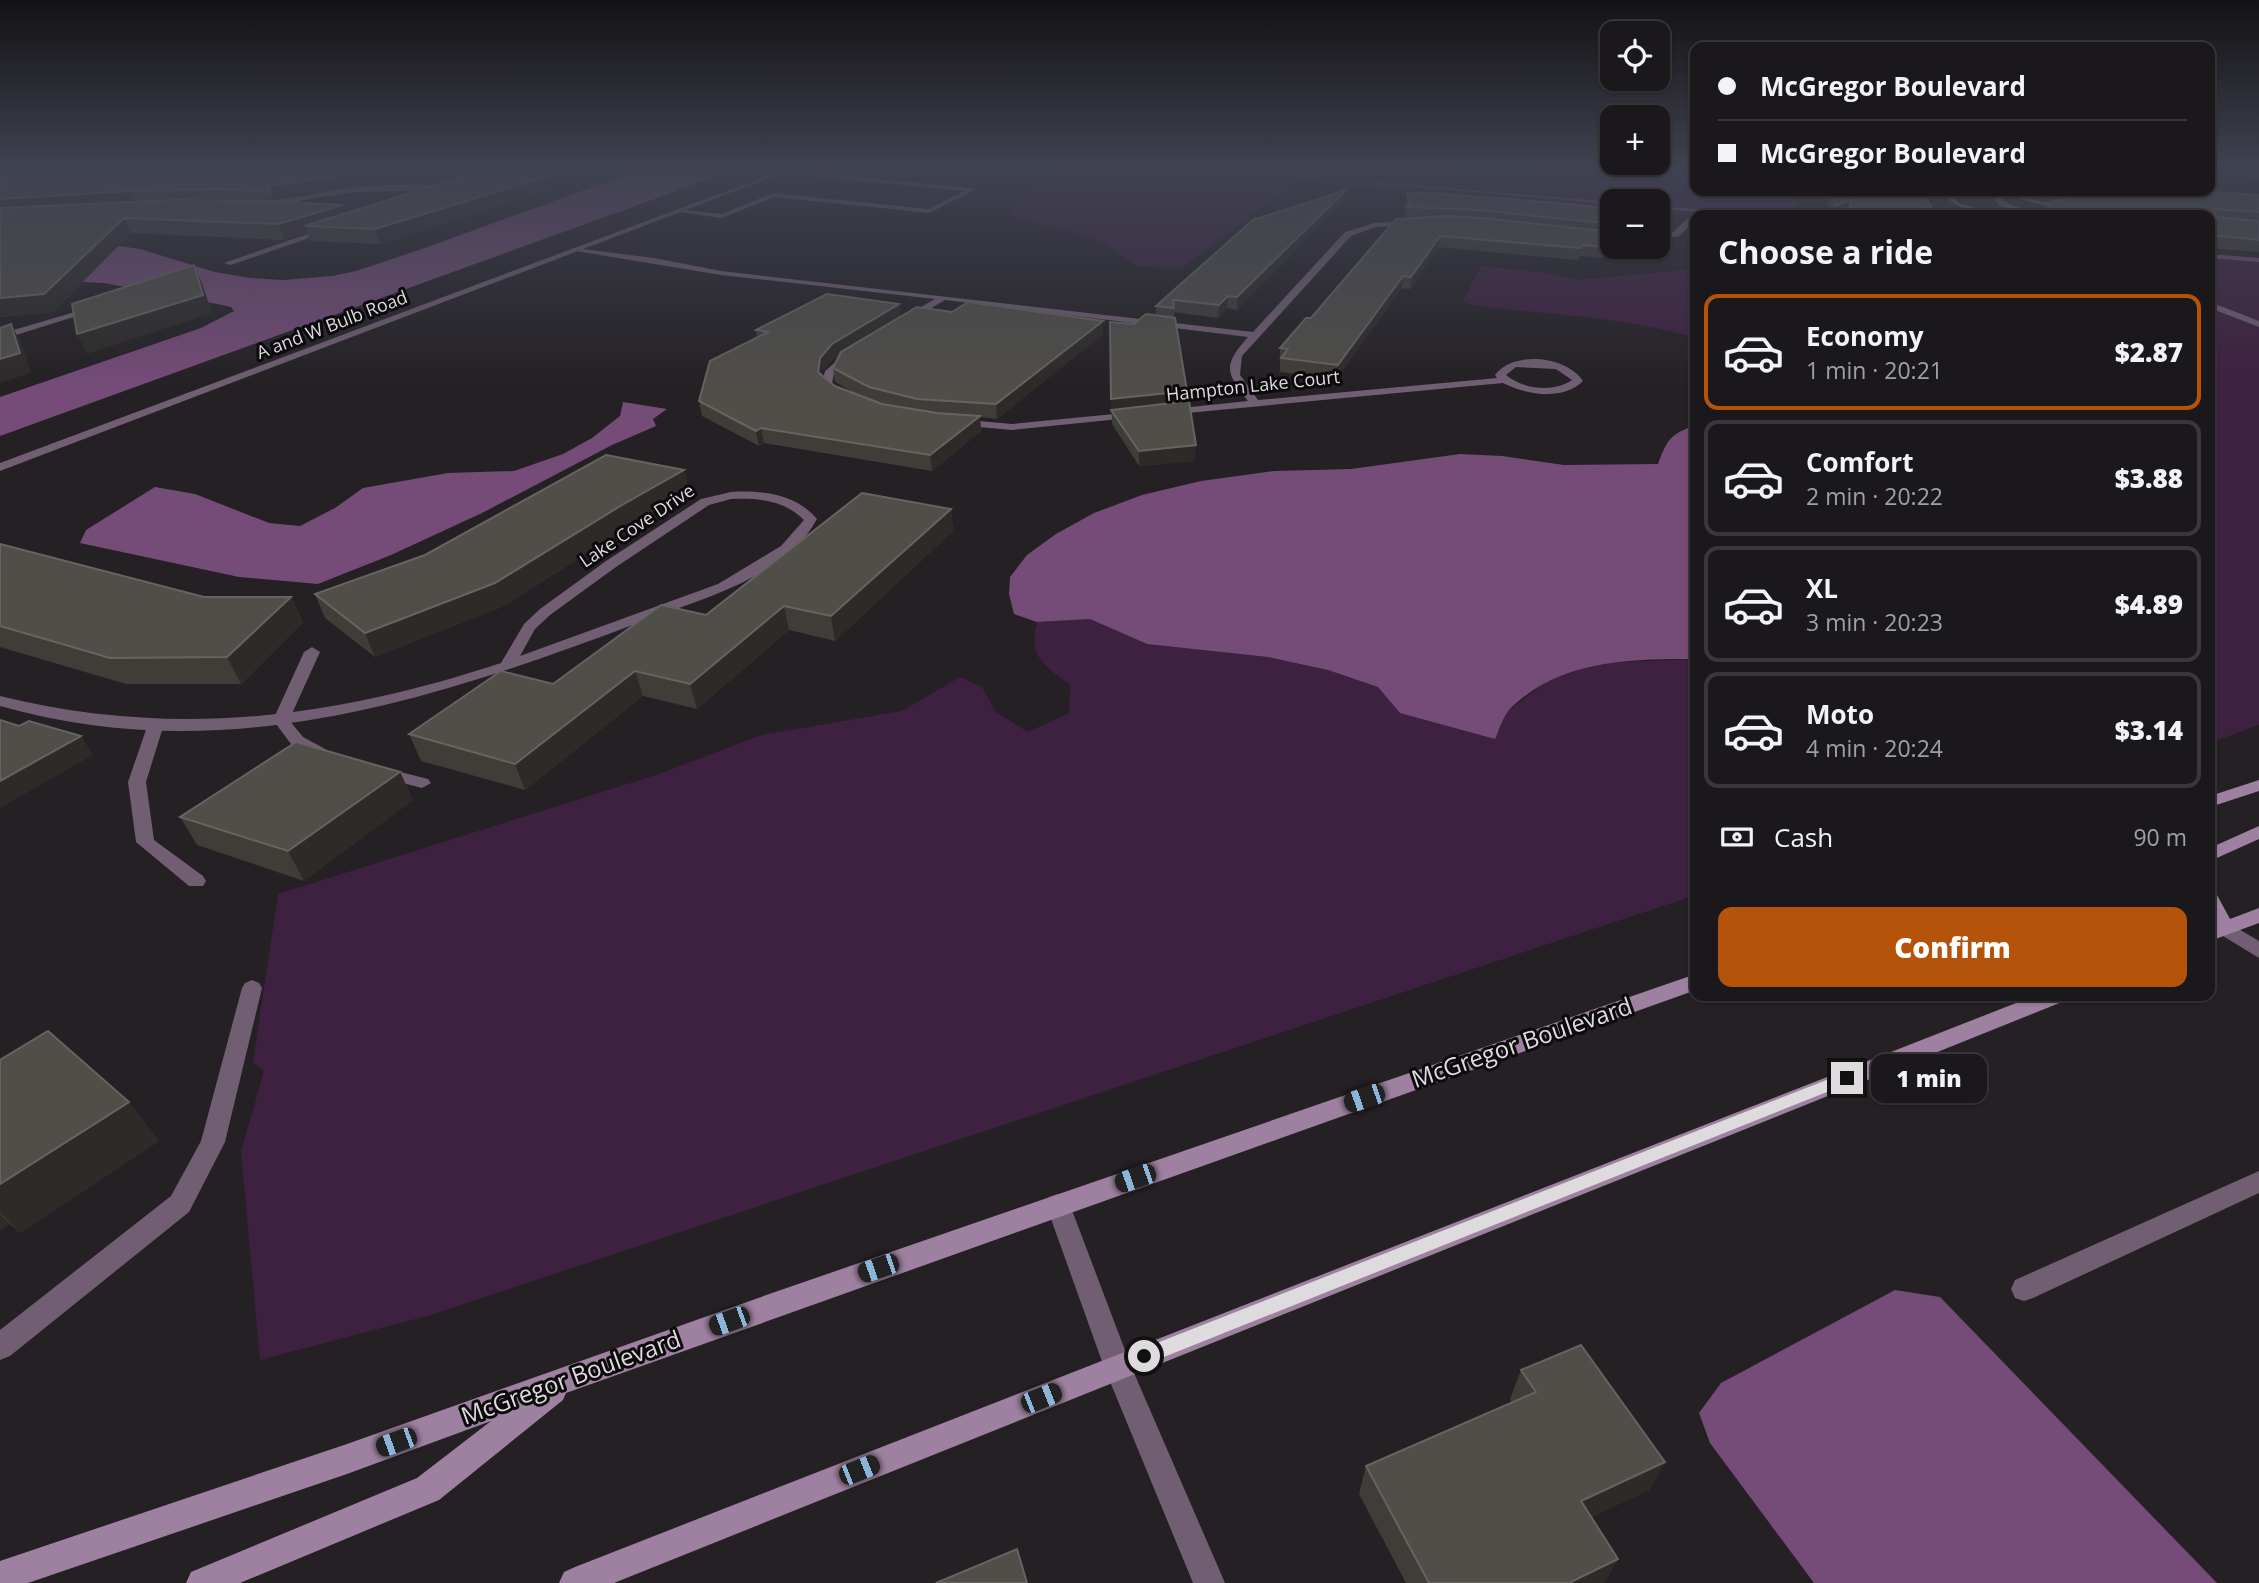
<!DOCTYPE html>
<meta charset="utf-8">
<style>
:root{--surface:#1b181b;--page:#282528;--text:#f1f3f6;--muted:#a0a0a3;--line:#39373a;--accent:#b45309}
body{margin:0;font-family:"Open Sans",sans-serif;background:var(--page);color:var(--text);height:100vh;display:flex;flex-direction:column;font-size:26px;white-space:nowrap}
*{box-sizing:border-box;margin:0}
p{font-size:23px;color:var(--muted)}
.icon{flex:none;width:38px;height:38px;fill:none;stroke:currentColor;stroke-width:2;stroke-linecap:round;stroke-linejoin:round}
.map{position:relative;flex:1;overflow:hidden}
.sheet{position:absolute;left:1690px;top:210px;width:525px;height:791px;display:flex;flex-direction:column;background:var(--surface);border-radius:14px;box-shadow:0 2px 5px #0004,0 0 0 2px var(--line)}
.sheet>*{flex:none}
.banner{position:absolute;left:1690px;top:42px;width:525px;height:154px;border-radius:14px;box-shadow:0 2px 5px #0004,0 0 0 2px var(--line);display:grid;align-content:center;height:154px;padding:0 28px;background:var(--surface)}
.tools{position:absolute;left:1600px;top:21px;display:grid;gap:14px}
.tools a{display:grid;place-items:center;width:70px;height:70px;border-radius:14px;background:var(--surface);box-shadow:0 2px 5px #0004,0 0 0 2px var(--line);font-size:35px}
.end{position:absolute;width:32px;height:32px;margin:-16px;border:9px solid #dedbde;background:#111;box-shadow:0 0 0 4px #111}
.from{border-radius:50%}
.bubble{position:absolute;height:49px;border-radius:14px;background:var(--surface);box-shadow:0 2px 5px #0004,0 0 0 2px var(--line);font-size:23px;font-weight:800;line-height:49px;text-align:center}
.car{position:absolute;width:21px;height:42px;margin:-21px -10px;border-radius:9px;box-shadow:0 0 5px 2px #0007;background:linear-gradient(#222 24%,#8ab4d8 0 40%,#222 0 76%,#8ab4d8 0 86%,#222 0)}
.banner b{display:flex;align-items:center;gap:24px;height:66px;font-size:26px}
.banner b+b{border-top:2px solid var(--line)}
.banner i{width:18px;height:18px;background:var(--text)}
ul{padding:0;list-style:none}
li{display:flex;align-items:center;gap:21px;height:116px;margin:0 14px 10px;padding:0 14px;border:4px solid var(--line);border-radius:14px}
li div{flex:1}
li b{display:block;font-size:26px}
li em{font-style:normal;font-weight:800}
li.active{border-color:var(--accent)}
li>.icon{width:63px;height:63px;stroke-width:1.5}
h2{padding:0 28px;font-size:32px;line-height:84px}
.pay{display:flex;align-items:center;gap:18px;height:77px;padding:0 28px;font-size:26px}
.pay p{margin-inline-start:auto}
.action{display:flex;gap:14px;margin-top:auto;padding:14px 28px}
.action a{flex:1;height:80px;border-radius:14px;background:var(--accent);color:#fff;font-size:28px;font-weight:800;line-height:80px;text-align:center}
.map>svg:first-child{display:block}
</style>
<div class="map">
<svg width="2259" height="1583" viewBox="0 0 2259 1583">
<rect width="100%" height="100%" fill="#242024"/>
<!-- green -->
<g fill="#3e2040">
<polygon points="1078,168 1389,168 1541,182 1537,170 1544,168 1696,168 1696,191 1793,191 1796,215 1697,215 1657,212 1657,201 1612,201 1612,208 1296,182 1181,269 1137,266 1100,240 1010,215 1025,191 1063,171"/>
<polygon points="2210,258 2259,262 2259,725 2210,743 2210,296 2214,294 2210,287"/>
<path d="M1481 266 1546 273 1577 280 1696 269V338C1645 323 1589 317 1537 312 1511 309 1487 309 1462 302Z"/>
<path d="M1090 619 1147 644 1268 657 1328 670 1378 687 1400 713 1508 711 1548 680 1596 663 1696 659V895L431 1315 260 1360 241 1152 264 1071 253 1062 278 894 659 774 761 735 902 711 960 677 982 687 996 712 1028 732 1069 713 1070 685C1043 665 1028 657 1037 622Z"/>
</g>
<!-- water -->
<g fill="#754c78">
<polygon points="645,168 740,168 0,436 0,397 201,328 234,311 231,307 217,304 104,283 38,280 99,243 140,249 215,272 250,278 283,280 332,276 356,271 416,251"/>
<polygon points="623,402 667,409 653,419 656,426 612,445 482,513 391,555 318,584 239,577 80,543 86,530 155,487 195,494 269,523 300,526 335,508 363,488 448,473 514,471 563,454 592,438 620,416"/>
<path d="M1696 425V659C1630 659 1559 659 1509 710 1503 717 1499 730 1495 739L1400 713 1378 687 1328 670 1268 657 1147 644 1090 619 1037 622 1014 614 1009 594 1010 577 1027 555 1056 534 1094 513 1142 495 1201 481 1274 471 1351 469 1460 454 1502 456 1564 465 1658 464C1667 440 1670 434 1696 425Z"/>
<polygon points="1895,1290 1940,1297 2217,1583 1814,1583 1710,1443 1699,1413 1721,1383"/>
</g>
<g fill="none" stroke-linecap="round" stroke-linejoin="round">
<!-- stream -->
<g fill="#754c78" fill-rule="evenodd">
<polygon points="1208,168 1612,202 1612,204 1210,169"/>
<polygon points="1657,206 1749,213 1752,215 1657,209"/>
<polygon points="2210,254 2259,258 2259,262 2210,258"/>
</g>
<!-- service -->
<g fill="#715e72" fill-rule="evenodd">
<polygon points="782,170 972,188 975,190 929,213 774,197 722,218 673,211 677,209 721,214 773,193 928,209 964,191 780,173"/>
<path d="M1987 191H2002L2064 207 2025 215 2026 213 2000 206ZM1996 193 2051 207C2030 211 2010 210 1996 193Z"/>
<polygon points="312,647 320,652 289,720 303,737 327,750 329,754 327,758 321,759 291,744 273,720 304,652"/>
<polygon points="156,719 164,724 146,782 154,840 203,876 206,881 203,886 189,886 136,842 128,782 148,724"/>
<polygon points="381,767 428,779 431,783 422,788 375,776 372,772"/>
<polygon points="2259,1171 2259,1193 2033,1298 2024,1301 2015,1298 2011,1289 2015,1280"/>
</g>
<!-- minor -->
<g fill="#715e72" fill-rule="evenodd">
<path d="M428 185 453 189 356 192 308 199 264 210 260 208C300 186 383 184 428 185Z"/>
<path d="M1939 191H1946L1959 203 2000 215C1978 216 1953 207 1939 191Z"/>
<polygon points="1688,218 1695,220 1679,236 1657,240 1657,236 1673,232"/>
<path d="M1413 221 1416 225 1376 227 1351 236 1242 356 1240 375 1258 400 1497 378 1495 375C1513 350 1567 356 1583 381 1563 401 1527 395 1503 383L1166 415 1162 414V410L1248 401C1225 372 1223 365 1248 337L945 300 907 322 904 321V317L935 299 721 275 570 250 574 248 654 258 721 271 1253 332 1345 232 1375 223ZM1516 367 1556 369 1572 380C1553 393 1523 389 1506 375Z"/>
<polygon points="328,227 335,229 231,265 224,263"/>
<polygon points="2210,302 2259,321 2259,327 2210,308"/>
<polygon points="92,307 99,309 0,340 0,334"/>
<polygon points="847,352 855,354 834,374 832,383 846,397 841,400 822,384 825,371"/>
<polygon points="1135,412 1139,413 1139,417 1012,430 957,425 952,422 957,419 1012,424"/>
<path d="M731 492C762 490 796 494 817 519 786 577 701 599 643 621 434 700 224 770 0 706V696C174 739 334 718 501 663L524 624 540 609 606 561 701 499ZM731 499C758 498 784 500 804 520L781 546 718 584 520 656 535 629 550 615 616 567 709 505Z"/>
<polygon points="2225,921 2259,941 2259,958 2218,933 2215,928 2218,923"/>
<polygon points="252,980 259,983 262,988 225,1142 189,1212 10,1356 0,1360 0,1330 171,1196 201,1141 242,988 245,983"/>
<polygon points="1058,1194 1067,1197 1070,1205 1131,1366 1225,1583 1193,1583 1104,1367 1046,1205 1049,1197"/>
</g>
<!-- tertiary -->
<polygon fill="#715e72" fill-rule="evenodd" points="788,168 796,168 0,471 0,463"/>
<!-- secondary -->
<g fill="#9e81a0" fill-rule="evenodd">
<polygon points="2259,780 2259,791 2210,807 2210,796"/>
<polygon points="2259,826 2259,839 2210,861 2210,848"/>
<polygon points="2210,893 2217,895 2230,919 2259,908 2259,923 2210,941 2210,926 2213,925 2210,919"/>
<polygon points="1696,974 1696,990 566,1393 563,1400 439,1500 240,1583 186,1583 191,1572 417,1478 491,1421 347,1474 28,1583 0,1583 0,1561 347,1444 775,1292"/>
<polygon points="2034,996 2066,996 2062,1002 614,1583 559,1583 564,1572 575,1567"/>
</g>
</g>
<!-- wall -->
<g fill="#3f3d38" fill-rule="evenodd">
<path d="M0 168 606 169V172L380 244 310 241 307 232 284 240 131 233 53 312 0 317ZM440 183 346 213 275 201 356 187Z"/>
<polygon points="2230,168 2259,168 2259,181"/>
<polygon points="1826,191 1923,191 1935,215 1847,215 1846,211 1836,215 1831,215"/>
<polygon points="2025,191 2197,191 2259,195 2259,252 2210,248 2210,215 2043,215 2042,214 2047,203 2052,202 2028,195"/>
<polygon points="1407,193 1612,213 1611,244 1604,258 1580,256 1578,260 1438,247 1410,289 1402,288 1336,379 1280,372 1280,348 1415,218 1405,217"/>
<polygon points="1345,200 1237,310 1227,308 1218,318 1174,312 1174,318 1195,461 1139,466 1112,424 1110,322 1134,324 1156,315 1156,306"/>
<path d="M899 304 900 317 1103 334 997 419 980 417 981 431 932 471 764 443 759 446 702 416 699 401 757 338 756 330ZM840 354 833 368 835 382 860 396 835 386 822 375V371L834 358Z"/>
<polygon points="684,470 689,491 628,527 504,606 375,657 325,618 315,594"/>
<polygon points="951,509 953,531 835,641 789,630 697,709 643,696 525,790 421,761 409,734 553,684 706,615"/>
<polygon points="0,544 204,597 291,597 303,622 241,684 126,684 0,647"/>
<polygon points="400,772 413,800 304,881 197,845 180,817"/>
<polygon points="0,1060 159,1141 20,1233 10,1224 0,1231"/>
<polygon points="1521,1370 1665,1462 1649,1490 1591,1517 1618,1559 1604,1583 1406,1583 1359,1494 1366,1466 1512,1403 1510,1399"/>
</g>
<!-- shaded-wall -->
<g fill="#2d2a28">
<polygon points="463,168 510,168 444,189 440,175"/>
<polygon points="574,168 611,168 606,169 606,172 380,244 375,229"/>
<polygon points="436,170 440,183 356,187 276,200 275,201 271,192 268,189 270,186 351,174"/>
<polygon points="1346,190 1345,200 1237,310 1237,297"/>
<polygon points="131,191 138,205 0,214 0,199"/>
<polygon points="1850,200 1846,211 1836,215 1832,215 1835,206"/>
<polygon points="343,205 348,220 305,226 307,232 284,240 278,224"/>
<polygon points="124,218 131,233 53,312 0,317 0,298"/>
<polygon points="1440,236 1438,247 1410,289 1411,277"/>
<polygon points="1612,236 1611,244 1604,258 1607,247"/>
<polygon points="194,265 202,283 212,313 87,354 77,334"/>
<polygon points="1403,276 1402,288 1336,379 1338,365"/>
<polygon points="1228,296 1227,308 1218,318 1219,305"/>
<polygon points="899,304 900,317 834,358 822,371 820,386 818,372 820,358 832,344"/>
<polygon points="1103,321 1103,334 997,419 996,404"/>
<polygon points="11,324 22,344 31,373 0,383 0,359"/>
<polygon points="1187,391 1187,405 1111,410 1111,413 1111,399"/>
<polygon points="980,416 981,431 932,471 930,455"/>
<polygon points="761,428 764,443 759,446 756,431"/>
<polygon points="1196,445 1195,461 1139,466 1139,451"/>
<polygon points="684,470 689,491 628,527 504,606 375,657 365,633 622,505"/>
<polygon points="951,509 953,531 835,641 831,616"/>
<polygon points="291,597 303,622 241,684 227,657"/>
<polygon points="784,606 789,630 697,709 690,684"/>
<polygon points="635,671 643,696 525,790 515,764"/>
<polygon points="81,736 93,755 0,808 0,781"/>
<polygon points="400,772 413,800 304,881 288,851"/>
<polygon points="129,1102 159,1141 20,1233 0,1212 0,1184"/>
<polygon points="0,1214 10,1224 0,1231"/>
<polygon points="1665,1462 1649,1490 1567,1529 1581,1501"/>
<polygon points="1618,1559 1604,1583 1569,1583"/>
</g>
<!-- building -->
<g fill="#504e49" stroke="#666461" stroke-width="2">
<polygon points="0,168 463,168 440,175 436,170 351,174 270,186 268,189 271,192 224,189 131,191 0,199"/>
<polygon points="490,168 574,168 375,229 305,226"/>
<polygon points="1346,190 1237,297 1228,296 1219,305 1173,300 1174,308 1156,306 1253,220"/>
<polygon points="1831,191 1923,191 1935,215 1851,215 1850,200 1835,206"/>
<polygon points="2056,191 2197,191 2259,195 2259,212 2214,209 2216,217 2259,221 2259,240 2210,235 2210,215 2056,215 2047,203 2069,198 2071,195"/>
<polygon points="1407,193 1429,193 1569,204 1611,209 1610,212 1612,213 1612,224 1478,210 1406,207 1410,203"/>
<polygon points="175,200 266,201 343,205 278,224 124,218 44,294 0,298 0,208"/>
<polygon points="1449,216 1482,218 1612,232 1612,236 1607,247 1583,245 1580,248 1440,236 1411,277 1403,276 1338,365 1281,358 1288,349 1280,348 1306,318 1311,318 1396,219"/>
<polygon points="194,265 203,295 77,334 72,304"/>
<polygon points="827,294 899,304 832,344 820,358 818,372 835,386 882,404 937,413 980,416 930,455 761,428 756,431 699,401 710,361 768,332 756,330"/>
<polygon points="968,302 1103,321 996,404 917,399 869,387 833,368 841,352 917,307 952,312"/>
<polygon points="1146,314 1175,318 1187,391 1111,399 1110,322 1134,324"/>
<polygon points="11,324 20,353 0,359 0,328"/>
<polygon points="1189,401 1196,445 1139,451 1111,410"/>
<polygon points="606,455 684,470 622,505 495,583 365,633 315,594 425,555"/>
<polygon points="862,493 951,509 831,616 784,606 690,684 635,671 515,764 409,734 501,671 553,684 661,605 706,615"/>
<polygon points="0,544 204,597 291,597 227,657 110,658 0,626"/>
<polygon points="0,720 19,726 29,721 81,736 0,781"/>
<polygon points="296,742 400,772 288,851 180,817"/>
<polygon points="48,1031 129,1102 0,1184 0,1060"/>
<polygon points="1581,1345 1665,1462 1581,1501 1618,1559 1569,1583 1429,1583 1366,1466 1536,1392 1521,1370"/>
<polygon points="1017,1549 1027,1583 936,1583"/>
</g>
<!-- sky -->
<linearGradient id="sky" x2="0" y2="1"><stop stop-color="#141214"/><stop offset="0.43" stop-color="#3f4250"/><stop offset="1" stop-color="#3f4250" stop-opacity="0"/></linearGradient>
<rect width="2259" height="389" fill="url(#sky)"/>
<!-- route -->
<polygon fill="#dedbde" points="1847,1072 1854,1078 1852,1082 1144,1365 1138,1363 1135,1356 1138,1350 1144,1348"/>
<g text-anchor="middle" stroke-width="6" stroke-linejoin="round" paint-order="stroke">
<!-- far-street labels -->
<g font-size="18" fill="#dedbde" stroke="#0c0a0c">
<text transform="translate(332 325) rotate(-21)" y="6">A and W Bulb Road</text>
<text transform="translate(1253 386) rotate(-6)" y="6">Hampton Lake Court</text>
<text transform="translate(637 526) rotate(-34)" y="6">Lake Cove Drive</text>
</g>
<!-- near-street labels -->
<g font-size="24" fill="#dedbde" stroke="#0c0a0c">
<text transform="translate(1522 1043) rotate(-19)" y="8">McGregor Boulevard</text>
<text transform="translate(571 1378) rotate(-20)" y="8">McGregor Boulevard</text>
</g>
</g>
</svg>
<div class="tools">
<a><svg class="icon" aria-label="locate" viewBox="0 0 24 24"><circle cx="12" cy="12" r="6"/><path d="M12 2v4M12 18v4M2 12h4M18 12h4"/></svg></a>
<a>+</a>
<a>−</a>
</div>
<i class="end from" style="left:1144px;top:1356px"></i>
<i class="end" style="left:1847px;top:1078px"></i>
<div class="bubble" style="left:1871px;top:1054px;width:116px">1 min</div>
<i class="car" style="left:1364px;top:1098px;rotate:251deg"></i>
<i class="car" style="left:1135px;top:1178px;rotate:251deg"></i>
<i class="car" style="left:878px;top:1268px;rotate:251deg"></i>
<i class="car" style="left:729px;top:1321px;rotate:250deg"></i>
<i class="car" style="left:1041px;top:1398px;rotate:68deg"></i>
<i class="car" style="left:396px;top:1442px;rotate:250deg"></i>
<i class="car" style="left:859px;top:1470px;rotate:68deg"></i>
<div class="banner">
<b><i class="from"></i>McGregor Boulevard</b>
<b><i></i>McGregor Boulevard</b>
</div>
<section class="sheet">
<h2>Choose a ride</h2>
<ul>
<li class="active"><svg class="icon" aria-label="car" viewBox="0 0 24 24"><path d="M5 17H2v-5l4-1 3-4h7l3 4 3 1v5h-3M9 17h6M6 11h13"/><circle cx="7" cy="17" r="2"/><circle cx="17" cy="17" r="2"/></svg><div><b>Economy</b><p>1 min · 20:21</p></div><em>$2.87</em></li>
<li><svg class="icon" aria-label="car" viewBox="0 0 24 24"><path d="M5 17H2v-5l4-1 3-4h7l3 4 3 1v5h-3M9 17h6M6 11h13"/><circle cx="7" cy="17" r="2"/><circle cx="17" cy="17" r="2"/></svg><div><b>Comfort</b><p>2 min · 20:22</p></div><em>$3.88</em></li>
<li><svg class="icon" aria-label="car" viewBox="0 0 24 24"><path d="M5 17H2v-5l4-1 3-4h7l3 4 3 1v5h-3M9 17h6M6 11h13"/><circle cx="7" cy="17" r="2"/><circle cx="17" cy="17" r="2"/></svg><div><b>XL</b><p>3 min · 20:23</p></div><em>$4.89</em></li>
<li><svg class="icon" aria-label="car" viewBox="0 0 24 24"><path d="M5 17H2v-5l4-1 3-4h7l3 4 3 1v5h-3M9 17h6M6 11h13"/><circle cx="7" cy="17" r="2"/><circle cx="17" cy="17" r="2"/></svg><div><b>Moto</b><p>4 min · 20:24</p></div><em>$3.14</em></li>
</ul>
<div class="pay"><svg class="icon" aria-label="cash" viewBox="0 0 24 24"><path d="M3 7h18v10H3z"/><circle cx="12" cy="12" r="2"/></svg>Cash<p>90 m</p></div>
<div class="action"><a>Confirm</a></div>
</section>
</div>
